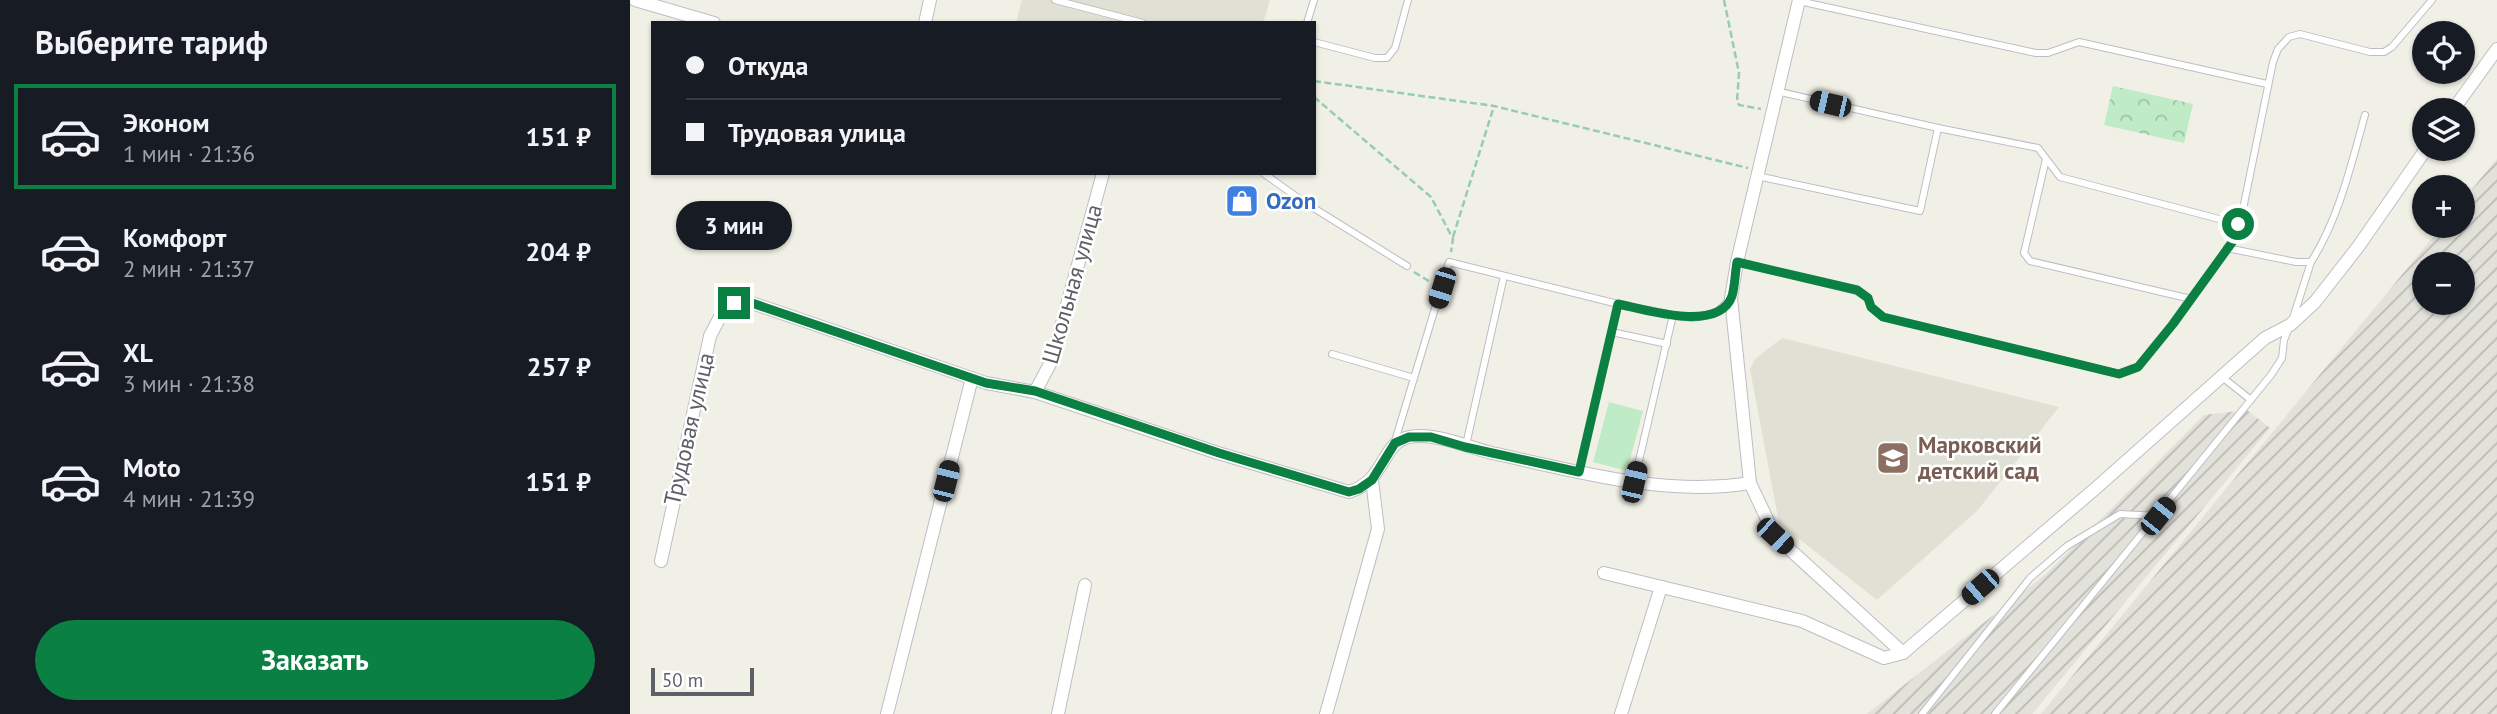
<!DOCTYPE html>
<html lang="ru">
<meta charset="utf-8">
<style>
:root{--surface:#171b24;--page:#20242c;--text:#f1f3f6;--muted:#9ea1a6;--line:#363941;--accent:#0b8043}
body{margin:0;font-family:"PT Sans",sans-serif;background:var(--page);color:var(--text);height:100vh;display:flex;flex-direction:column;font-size:26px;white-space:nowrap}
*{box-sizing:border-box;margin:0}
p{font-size:23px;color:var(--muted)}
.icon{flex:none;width:38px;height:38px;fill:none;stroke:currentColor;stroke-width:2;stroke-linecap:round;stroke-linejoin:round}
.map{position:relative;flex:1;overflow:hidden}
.side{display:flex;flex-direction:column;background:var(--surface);width:630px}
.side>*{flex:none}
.top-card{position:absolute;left:21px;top:21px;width:665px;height:154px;border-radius:0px;box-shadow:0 2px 5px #0004;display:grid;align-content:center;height:154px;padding:0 35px;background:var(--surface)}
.buttons{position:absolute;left:1782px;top:21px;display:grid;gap:14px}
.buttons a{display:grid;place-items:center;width:63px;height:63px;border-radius:50%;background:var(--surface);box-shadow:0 2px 5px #0004;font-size:35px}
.scale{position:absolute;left:21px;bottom:18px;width:103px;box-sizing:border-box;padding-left:7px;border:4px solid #5d6067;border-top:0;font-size:19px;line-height:24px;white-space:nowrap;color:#5d6067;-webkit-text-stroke:5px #fff;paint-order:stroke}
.end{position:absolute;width:32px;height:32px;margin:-16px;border:9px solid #0b8043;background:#fff;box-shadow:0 0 0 4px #fff}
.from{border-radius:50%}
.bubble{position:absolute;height:49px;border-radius:24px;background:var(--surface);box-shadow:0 2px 5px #0004;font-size:23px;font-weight:700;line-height:49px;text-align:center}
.car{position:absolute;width:21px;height:42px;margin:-21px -10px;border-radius:9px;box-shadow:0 0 5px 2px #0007;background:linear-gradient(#222 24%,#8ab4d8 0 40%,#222 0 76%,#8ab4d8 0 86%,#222 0)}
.top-card b{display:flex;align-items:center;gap:24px;height:66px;font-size:26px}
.top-card b+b{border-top:2px solid var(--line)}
.top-card i{width:18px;height:18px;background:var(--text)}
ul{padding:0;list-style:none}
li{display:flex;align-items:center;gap:21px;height:105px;margin:0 14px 10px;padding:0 21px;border:4px solid transparent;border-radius:0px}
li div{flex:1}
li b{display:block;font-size:26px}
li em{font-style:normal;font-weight:700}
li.active{border-color:var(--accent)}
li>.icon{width:63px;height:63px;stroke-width:1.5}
h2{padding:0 35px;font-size:32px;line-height:84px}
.cta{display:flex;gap:14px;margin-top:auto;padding:14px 35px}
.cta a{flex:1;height:80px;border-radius:42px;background:var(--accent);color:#fff;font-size:28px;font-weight:700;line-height:80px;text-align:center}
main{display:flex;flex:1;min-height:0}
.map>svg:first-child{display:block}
</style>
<main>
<section class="side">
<h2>Выберите тариф</h2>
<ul>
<li class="active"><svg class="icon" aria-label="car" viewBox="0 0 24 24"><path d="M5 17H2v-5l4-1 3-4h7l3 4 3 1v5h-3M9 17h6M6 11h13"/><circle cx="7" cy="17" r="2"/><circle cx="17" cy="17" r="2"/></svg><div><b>Эконом</b><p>1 мин · 21:36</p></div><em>151 ₽</em></li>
<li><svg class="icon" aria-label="car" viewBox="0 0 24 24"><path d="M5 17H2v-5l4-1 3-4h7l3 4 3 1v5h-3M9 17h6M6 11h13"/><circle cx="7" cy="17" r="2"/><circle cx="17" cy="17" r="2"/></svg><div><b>Комфорт</b><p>2 мин · 21:37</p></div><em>204 ₽</em></li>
<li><svg class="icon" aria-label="car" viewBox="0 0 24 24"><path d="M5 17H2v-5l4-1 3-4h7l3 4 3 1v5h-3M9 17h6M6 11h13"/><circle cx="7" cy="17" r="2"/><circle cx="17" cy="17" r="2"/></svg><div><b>XL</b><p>3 мин · 21:38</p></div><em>257 ₽</em></li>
<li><svg class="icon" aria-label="car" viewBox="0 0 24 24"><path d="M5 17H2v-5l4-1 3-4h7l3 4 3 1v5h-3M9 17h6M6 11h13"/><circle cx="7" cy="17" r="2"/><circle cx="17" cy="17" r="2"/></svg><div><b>Moto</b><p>4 мин · 21:39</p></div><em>151 ₽</em></li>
</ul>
<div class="cta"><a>Заказать</a></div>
</section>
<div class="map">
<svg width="1867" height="714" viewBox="0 0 1867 714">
<defs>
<pattern id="industrial-furrows" width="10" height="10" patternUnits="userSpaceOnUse" patternTransform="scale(1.75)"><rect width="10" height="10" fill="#e2e1da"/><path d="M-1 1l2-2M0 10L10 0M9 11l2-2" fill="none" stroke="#babab5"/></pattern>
<pattern id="forest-crowns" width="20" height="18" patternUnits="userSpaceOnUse" patternTransform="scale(1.75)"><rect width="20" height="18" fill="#c0ebc7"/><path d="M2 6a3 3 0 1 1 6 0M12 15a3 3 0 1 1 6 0" fill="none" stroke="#9fc2a5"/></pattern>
</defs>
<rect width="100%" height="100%" fill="#f1f0e6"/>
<!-- industrial -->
<g fill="url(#industrial-furrows)" fill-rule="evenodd">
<path d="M1867 159V714H1411L1812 226H1832V201ZM1794 264H1832V303H1794Z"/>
<polygon points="1617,410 1640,428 1402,714 1237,714 1416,574 1574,415"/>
</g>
<!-- education -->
<g fill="#e1e0d4">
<polygon points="392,0 640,0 633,23 386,23"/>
<polygon points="1152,338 1429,407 1348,510 1247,600 1149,523 1120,369 1126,358"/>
</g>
<!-- green -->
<polygon fill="#c0ebc7" points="979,402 1013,411 997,471 963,462"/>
<!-- forest -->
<polygon fill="url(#forest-crowns)" points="1483,86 1563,104 1554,143 1474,125"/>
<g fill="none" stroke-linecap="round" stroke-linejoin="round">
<defs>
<g id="lane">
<polyline points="425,0 513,23"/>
<polyline points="1169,1 1406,53 1418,53 1449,42 1637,84"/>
<polyline points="677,23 684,0"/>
<polyline points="684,42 745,58 757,58 765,48 778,0"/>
<polyline points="1308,128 1408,148 1430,177 1608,224"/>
<polyline points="1416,159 1394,253 1400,261 1561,299"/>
<polyline points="633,173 674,202 777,266"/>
<polyline points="1127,176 1290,211 1308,128 1146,91"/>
<path d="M1597 248 1666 262H1681C1709 218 1721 165 1735 115"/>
<polyline points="1107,262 1227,291 1238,298 1241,307 1253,317 1489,374 1508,367 1543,324 1603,241 1613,209 1643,62 1648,49 1659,37 1670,34 1740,52 1754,52 1762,47 1802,0"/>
<polyline points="1663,318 1681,262"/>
<polyline points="982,332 1037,344"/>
<polyline points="702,354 784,378"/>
<polyline points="1592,377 1621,400"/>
<polyline points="765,441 819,262 988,304 1043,315 1062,318 1086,313 1099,300"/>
<polyline points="836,445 874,276"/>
<polyline points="949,472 988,304"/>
<polyline points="1004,482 1043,315"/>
<polyline points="1292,714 1400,578 1437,546 1490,514 1528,516"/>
<polyline points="1365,714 1641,375 1652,358 1654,340 1659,328"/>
</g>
<g id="street">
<polyline points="5,0 84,23"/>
<polyline points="295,23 300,0"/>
<polyline points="1823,110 1867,49"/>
<polyline points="405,392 422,360 473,173"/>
<polyline points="1120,483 1101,298 1107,262 1169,0"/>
<path d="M31 561 80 336 91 315 104 303 119 302 356 383 405 392 588 453 719 492C756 481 751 443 779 437 805 432 837 447 862 453 946 471 1034 497 1120 483L1145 536 1273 653"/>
<polyline points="974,573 1172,621 1254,658 1273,653 1466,488 1635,338 1660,325 1685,302 1728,247 1796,149"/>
<polyline points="257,714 342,378"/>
<polyline points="428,714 455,585"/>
<polyline points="696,714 748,529 742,480"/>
<polyline points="991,714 1031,587"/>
</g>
</defs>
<!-- lane casing -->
<use href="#lane" stroke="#bdbec5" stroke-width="8"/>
<!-- street casing -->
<use href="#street" stroke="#bdbec5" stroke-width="14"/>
<!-- path -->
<g stroke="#98ccaf" stroke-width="2.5" stroke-dasharray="7 3.5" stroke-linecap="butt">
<polyline points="1094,0 1109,73 1107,101 1109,105 1131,109"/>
<polyline points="684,81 864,106 1118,168"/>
<polyline points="684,97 801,197 823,239 821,252"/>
<polyline points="823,237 864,106"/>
<polyline points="784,272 802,283"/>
</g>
<!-- lane -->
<use href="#lane" stroke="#fff" stroke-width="6"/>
<!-- street -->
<use href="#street" stroke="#fff" stroke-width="12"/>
</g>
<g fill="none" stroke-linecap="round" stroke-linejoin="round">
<!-- route -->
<path stroke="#0b8043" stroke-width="9" d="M104 303 119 302 356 383 405 391 589 453 719 492 729 489 742 480 765 443 779 437H801L835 447 949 472 988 304C1016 310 1089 333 1102 296 1105 286 1105 273 1107 262L1227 290 1238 298 1241 307 1253 317 1489 374 1508 367 1543 324 1603 241 1608 224"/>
</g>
<!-- icons -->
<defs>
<symbol id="shop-square" viewBox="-11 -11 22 22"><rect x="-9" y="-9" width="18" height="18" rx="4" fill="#3f7fe0" stroke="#fff"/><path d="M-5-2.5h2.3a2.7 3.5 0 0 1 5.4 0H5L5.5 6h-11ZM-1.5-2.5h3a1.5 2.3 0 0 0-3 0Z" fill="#fff"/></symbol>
<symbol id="school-square" viewBox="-11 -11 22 22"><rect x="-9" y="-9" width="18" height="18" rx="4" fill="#8d6e63" stroke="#fff"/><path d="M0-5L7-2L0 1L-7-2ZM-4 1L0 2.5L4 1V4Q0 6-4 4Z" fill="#fff"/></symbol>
</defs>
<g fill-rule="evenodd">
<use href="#shop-square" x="593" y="182" width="38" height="38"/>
<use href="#school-square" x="1244" y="439" width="38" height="38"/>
</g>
<g text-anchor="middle" stroke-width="5" stroke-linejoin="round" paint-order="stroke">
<!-- shop labels -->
<g font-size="23" font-weight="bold" fill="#366cbe" stroke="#fff" text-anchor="start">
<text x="636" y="209">Ozon</text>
</g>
<!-- street labels -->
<g font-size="23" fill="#5d6067" stroke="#fff">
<text transform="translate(442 284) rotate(-74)" y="8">Школьная улица</text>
<text transform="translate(59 429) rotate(-77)" y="8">Трудовая улица</text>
</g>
<!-- education labels -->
<g font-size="23" font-weight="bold" fill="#785e54" stroke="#fff" text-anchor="start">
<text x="1288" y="453">Марковский<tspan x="1288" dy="26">детский сад</tspan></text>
</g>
</g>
</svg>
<div class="buttons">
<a><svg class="icon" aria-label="locate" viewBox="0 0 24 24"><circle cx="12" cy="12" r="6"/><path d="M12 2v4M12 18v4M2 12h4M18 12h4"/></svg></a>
<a><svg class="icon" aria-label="layers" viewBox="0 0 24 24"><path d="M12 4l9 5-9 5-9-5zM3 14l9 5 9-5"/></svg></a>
<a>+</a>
<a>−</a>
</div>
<div class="scale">50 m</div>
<i class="end from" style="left:1608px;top:224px"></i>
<i class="end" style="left:104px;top:303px"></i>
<div class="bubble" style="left:46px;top:201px;width:116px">3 мин</div>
<i class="car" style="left:1200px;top:104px;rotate:283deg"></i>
<i class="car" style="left:812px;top:288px;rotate:197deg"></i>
<i class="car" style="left:316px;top:481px;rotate:14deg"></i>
<i class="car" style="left:1004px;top:482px;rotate:13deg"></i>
<i class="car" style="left:1528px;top:516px;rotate:39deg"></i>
<i class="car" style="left:1145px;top:536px;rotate:133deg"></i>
<i class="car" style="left:1350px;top:587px;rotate:229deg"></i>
<div class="top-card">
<b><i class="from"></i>Откуда</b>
<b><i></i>Трудовая улица</b>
</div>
</div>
</main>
